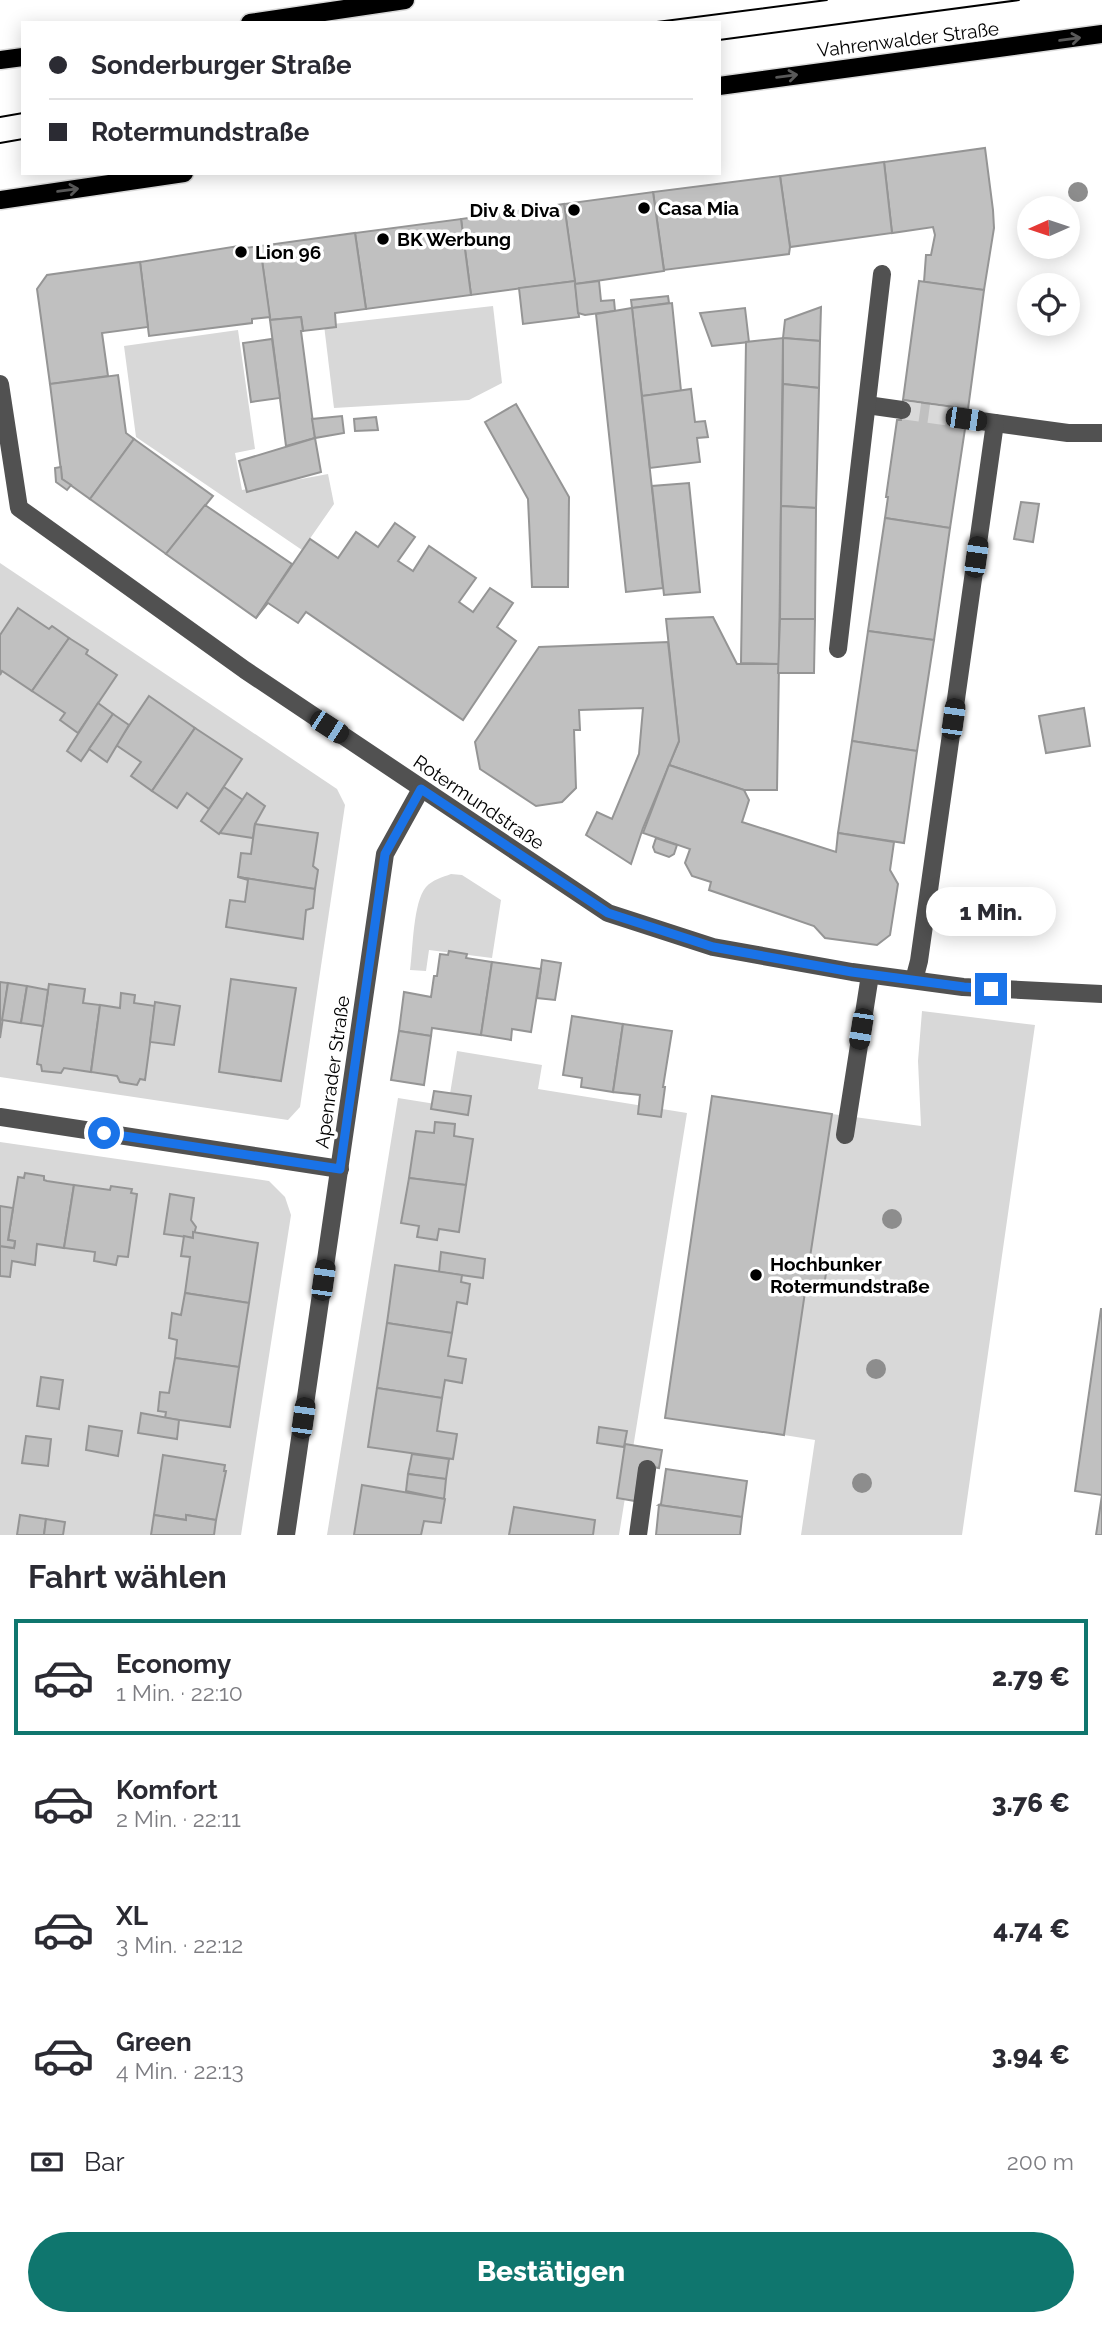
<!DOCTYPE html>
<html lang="de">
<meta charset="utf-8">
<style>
:root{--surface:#fff;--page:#f2f2f3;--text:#2b2b33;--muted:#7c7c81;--line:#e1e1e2;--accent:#0f766e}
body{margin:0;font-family:Raleway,sans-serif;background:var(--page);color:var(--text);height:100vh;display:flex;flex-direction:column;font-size:26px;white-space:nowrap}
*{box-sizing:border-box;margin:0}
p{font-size:23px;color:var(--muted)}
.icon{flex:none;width:38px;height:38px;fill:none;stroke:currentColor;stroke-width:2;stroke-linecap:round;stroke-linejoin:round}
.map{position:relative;height:1535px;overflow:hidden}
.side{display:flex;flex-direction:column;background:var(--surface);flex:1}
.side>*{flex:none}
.guide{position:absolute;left:21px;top:21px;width:700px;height:154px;border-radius:0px;box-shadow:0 4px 18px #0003;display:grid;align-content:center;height:154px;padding:0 28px;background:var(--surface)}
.needle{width:46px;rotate:267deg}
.controls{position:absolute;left:1017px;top:196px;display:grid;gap:14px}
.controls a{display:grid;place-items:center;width:63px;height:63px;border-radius:50%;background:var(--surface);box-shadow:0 4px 18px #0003;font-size:35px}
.end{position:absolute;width:32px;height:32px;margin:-16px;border:9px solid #1a73e8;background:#fff;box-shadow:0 0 0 4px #fff}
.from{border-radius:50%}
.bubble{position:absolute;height:49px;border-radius:24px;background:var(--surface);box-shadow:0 4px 18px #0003;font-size:23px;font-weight:800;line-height:49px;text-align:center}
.car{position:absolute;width:21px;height:42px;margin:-21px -10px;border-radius:9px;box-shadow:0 0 5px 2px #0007;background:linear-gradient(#222 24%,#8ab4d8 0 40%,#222 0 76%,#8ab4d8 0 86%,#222 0)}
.guide b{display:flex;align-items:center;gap:24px;height:66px;font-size:26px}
.guide b+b{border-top:2px solid var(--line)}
.guide i{width:18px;height:18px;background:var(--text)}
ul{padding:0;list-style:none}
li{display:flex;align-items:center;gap:21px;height:116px;margin:0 14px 10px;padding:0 14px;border:4px solid transparent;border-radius:0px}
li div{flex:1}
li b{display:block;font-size:26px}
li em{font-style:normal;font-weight:800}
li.active{border-color:var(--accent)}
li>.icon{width:63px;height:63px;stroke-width:1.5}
h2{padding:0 28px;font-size:32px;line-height:84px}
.pay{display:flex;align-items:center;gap:18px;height:77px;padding:0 28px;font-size:26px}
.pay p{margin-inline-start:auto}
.primary-button{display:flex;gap:14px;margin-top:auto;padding:14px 28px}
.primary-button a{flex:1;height:80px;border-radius:42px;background:var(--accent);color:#fff;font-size:28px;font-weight:800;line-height:80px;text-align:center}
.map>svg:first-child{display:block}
</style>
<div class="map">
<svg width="1102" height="1535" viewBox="0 0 1102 1535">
<rect width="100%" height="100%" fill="#fff"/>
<!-- green -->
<g fill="#d8d8d8">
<polygon points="493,306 502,383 469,400 334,408 324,325"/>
<polygon points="238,330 255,449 235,453 242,490 328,474 334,504 302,550 136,437 124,346"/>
<polygon points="0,563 337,789 345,805 300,1107 288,1120 0,1077"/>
<path d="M451 874 462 875 501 900 492 958 429 950 426 971 410 970C413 949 413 902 426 887 432 880 443 877 451 874Z"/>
<polygon points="922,1011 1035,1025 962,1535 801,1535 815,1440 784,1435 805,1292 823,1294 828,1260 810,1257 832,1114 921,1126 918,1061"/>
<polygon points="457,1051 542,1065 538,1089 687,1113 619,1535 327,1535 398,1098 448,1106"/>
<polygon points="0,1142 269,1181 285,1197 291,1215 241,1535 0,1535"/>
</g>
<!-- building -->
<g fill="#c0c0c0" stroke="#959595" stroke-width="2">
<polygon points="985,148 993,210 994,228 984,290 924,282 926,255 931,255 935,235 933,227 892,233 884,162"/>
<polygon points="884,162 892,233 790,247 780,176"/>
<polygon points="780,176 790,247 789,254 664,270 653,192"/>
<polygon points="653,192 664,271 575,284 564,204"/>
<polygon points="564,204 575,281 471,295 461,219"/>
<polygon points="461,219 471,295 366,309 355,233"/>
<polygon points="355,233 366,309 335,313 336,327 303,331 301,317 270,320 260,246"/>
<polygon points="238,246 239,249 260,246 270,317 252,319 252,323 149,336 140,262"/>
<polygon points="140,262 148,327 102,333 108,376 50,384 37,289 47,275"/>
<polygon points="575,281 579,317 523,324 519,288"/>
<polygon points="599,281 601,301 614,300 615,311 585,315 578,313 575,284"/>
<polygon points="919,281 984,290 968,409 903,400"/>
<polygon points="668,296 669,303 632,308 631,300"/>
<polygon points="672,303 681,391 642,396 632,308"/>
<polygon points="821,307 820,341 783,338 785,320"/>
<polygon points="632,308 663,588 626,592 596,314"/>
<polygon points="745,308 749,342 712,346 700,313"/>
<polygon points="301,317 303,331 301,331 315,438 286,446 270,320"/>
<polygon points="783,338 779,664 741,663 746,342"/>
<polygon points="783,338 820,341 819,388 783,384"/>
<polygon points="272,339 280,398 251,402 243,343"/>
<polygon points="118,375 126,433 134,439 90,499 62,479 50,384"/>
<polygon points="783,384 819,388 816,508 781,506"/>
<polygon points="691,389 695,422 705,421 708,437 697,438 700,462 650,468 642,396"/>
<polygon points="903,400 968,409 950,528 885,518 888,497 886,497 897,420 901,420"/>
<polygon points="516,404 569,497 568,587 532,587 528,499 485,422"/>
<polygon points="342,416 344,433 315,438 312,419"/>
<polygon points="376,417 378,430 355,431 354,419"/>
<polygon points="315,438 321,472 247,492 239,461"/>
<polygon points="134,439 213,496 166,554 90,499"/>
<polygon points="61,467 62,479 71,485 67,490 56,482 55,468"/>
<polygon points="689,483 700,592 664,595 652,486"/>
<polygon points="1021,502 1039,504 1033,542 1014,539"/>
<polygon points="205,505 292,564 256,618 166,554"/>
<polygon points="781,506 816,508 815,619 780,619"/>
<polygon points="885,518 950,528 934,640 868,631"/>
<polygon points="395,523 415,537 398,561 413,571 429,546 476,578 459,602 473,612 490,588 513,603 497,627 516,641 463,720 306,612 298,623 268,603 256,618 310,539 338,558 356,532 378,547"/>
<polygon points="18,608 49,629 52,626 69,638 32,691 2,671 0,675 0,635"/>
<polygon points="713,617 737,664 779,664 777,790 744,790 669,765 679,741 666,619"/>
<polygon points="780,619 815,619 814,673 778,673"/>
<polygon points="868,631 934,640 917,751 852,741"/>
<polygon points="69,638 88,650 86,654 117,675 78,733 60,720 65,713 32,691"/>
<polygon points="668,642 679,741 643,828 631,864 586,835 597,812 612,819 639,754 643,708 579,710 580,730 574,730 576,788 562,802 536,806 480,769 475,742 539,647"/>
<polygon points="149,696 195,728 152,791 131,776 141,762 116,745"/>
<polygon points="98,703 113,714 81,761 67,751"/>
<polygon points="1084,708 1090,746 1046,753 1039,716"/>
<polygon points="113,714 129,725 107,762 89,749"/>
<polygon points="195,728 242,759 209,809 187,793 177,808 152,791"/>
<polygon points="852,741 917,751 904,843 838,833"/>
<polygon points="669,765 744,790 749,800 742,822 836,852 838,833 894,842 890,870 898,884 890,935 877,945 825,938 814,926 709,890 711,882 692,876 685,863 690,849 643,833"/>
<polygon points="224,787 243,800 219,834 201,821"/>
<polygon points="247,793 265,806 255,824 253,838 220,833"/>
<polygon points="255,824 318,833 313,866 318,870 315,889 238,877 241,853 251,854"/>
<polygon points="656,838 677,845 674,854 669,857 655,852 653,847"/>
<polygon points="238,877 315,889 313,908 306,910 303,939 226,927 230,900 245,902 248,880"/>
<polygon points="449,951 467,954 466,958 492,962 481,1035 432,1028 431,1036 399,1031 404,992 431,997 434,976 437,976 440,954 448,955"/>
<polygon points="542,960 561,963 555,1000 537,998"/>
<polygon points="492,962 541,969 531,1032 512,1029 511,1040 481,1035"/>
<polygon points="231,979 296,988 281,1081 219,1072"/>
<polygon points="0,982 8,983 0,1038"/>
<polygon points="8,983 27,986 21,1023 2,1020"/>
<polygon points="49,984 85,989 83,1003 100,1005 91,1072 64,1068 61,1073 42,1071 41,1065 37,1064"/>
<polygon points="27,986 48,990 43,1026 21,1023"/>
<polygon points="121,993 135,995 134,1003 155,1006 145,1080 140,1079 137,1085 120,1082 117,1076 91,1072 100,1005 120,1008"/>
<polygon points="155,1002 180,1006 174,1045 150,1042"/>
<polygon points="572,1016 623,1024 613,1092 581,1087 582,1078 563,1075"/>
<polygon points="623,1024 672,1031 663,1087 665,1087 661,1117 638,1114 640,1095 613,1092"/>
<polygon points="399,1031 431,1036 424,1085 391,1080"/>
<polygon points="434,1091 471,1096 468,1115 431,1109"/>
<polygon points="712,1096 832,1114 810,1257 828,1259 823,1294 805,1292 784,1435 665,1418"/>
<polygon points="435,1122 455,1124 454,1136 473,1139 466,1185 409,1178 416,1131 434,1133"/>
<polygon points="25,1173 44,1176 44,1180 47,1181 74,1185 64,1248 37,1244 35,1265 12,1261 10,1277 0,1276 0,1246 14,1248 15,1241 8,1240 18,1177 24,1178"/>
<polygon points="409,1178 466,1185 459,1232 439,1229 437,1240 417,1237 419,1226 401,1223"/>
<polygon points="74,1185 110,1190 111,1186 132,1189 131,1193 137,1194 128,1257 118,1256 116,1265 94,1261 95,1252 64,1248"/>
<polygon points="170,1194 194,1198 191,1220 196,1227 193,1238 164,1234"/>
<polygon points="0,1206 13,1208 8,1240 15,1241 14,1248 0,1246"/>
<polygon points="193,1232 258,1243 249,1303 185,1293 190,1257 181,1256 184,1236 193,1238"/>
<polygon points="441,1252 485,1259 483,1278 439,1272"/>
<polygon points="395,1265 462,1275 461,1282 470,1284 467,1304 457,1302 452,1333 387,1323"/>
<polygon points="185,1293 249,1303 239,1367 175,1358 177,1340 169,1338 172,1313 181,1315"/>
<polygon points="1101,1309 1102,1309 1102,1495 1075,1491"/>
<polygon points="387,1323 452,1333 448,1356 466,1359 462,1383 445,1380 442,1398 377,1388"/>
<polygon points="175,1358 239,1367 230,1427 165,1418 166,1412 158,1411 160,1392 169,1393"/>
<polygon points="41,1377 63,1380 59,1409 37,1406"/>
<polygon points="377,1388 442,1398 437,1431 457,1434 453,1459 368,1447"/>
<polygon points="141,1413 179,1420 177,1439 138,1433"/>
<polygon points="89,1426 122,1431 118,1456 86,1450"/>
<polygon points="599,1427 627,1431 624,1447 597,1443"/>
<polygon points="26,1436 51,1439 48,1466 22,1463"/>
<polygon points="625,1444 662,1450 659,1468 640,1465 635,1501 617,1498"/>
<polygon points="412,1454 449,1459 446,1479 408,1474"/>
<polygon points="163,1455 225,1465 224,1471 226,1471 216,1520 186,1515 186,1520 154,1515"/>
<polygon points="666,1469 747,1481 742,1517 659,1505 661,1504"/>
<polygon points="408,1474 446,1479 444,1499 406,1491"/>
<polygon points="362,1485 445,1499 441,1523 424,1521 421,1535 354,1535"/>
<polygon points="1102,1495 1102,1535 1096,1535"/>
<polygon points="659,1505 742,1517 740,1535 656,1535"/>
<polygon points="514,1507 595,1520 593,1535 509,1535"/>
<polygon points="20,1515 46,1519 44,1535 17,1535"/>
<polygon points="154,1515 186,1520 186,1515 216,1520 214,1535 151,1535"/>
<polygon points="46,1519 65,1522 63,1535 44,1535"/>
</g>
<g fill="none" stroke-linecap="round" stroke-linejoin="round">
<!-- minor-tunnel -->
<polyline stroke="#d9d9d9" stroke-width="18" stroke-dasharray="18 9" stroke-linecap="butt" points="902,410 966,419"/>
<defs>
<g id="major">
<polyline points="250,23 405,0"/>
<polyline points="0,60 23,57"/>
<polyline points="719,86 1102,34"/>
<polyline points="0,200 184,173"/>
</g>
</defs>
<!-- major casing -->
<use href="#major" stroke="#dbdbdb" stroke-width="21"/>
<!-- minor -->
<g stroke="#515151" stroke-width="18">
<polyline points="0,384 19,508 245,670 608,913 713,947 852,972 963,987 1102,994"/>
<polyline points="867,405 902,410"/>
<polyline points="966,419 1068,433 1102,433"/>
<polyline points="838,649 882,274"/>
<polyline points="914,980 919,961 995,423"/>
<polyline points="0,1117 340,1169"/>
<polyline points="845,1135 870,975"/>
<polyline points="286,1535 385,854 421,789"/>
<polyline points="638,1535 647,1469"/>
</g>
<!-- major -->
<use href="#major" stroke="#000" stroke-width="18"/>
<!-- tram -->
<g stroke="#000" stroke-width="2">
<polyline points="649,23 827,0"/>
<polyline points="719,40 1019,0"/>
<polyline points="0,117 23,113"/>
<polyline points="0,143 23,139"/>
</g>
</g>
<!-- trees -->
<g fill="#8d8d8d">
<circle cx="1078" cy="192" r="10"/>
<circle cx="892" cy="1219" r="10"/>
<circle cx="876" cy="1369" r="10"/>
<circle cx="862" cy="1483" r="10"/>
</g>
<!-- one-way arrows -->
<defs><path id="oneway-shaft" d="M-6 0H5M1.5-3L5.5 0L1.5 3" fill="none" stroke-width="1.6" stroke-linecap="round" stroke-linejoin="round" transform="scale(1.75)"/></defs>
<g stroke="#595959">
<use href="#oneway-shaft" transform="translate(1070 39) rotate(-8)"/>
<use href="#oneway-shaft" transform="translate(787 76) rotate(-7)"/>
<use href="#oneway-shaft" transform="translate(68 190) rotate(-8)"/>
</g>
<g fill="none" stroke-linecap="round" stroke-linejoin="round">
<!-- route -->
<polyline stroke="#1a73e8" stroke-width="9" points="104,1133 340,1169 385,854 421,789 608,913 713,947 852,972 964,987 991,989"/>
</g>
<!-- markers -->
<g fill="#000" stroke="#fff" stroke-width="2.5">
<circle cx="644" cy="208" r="7"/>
<circle cx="574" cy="210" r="7"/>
<circle cx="383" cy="239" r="7"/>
<circle cx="241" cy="252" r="7"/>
<circle cx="756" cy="1275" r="7"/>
</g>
<g text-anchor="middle" stroke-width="7" stroke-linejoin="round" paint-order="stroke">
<!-- street labels -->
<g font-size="19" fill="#000" stroke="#fff">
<text transform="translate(908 39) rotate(-7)" y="7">Vahrenwalder Straße</text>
<text transform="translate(479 802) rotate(34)" y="7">Rotermundstraße</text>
<text transform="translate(332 1072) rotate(-82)" y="7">Apenrader Straße</text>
</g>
<!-- poi labels -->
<g font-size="19" font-weight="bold" fill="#000" stroke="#fff" text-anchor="start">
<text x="658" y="215">Casa Mia</text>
<text x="560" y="217" text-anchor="end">Div &amp; Diva</text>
<text x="397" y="246">BK Werbung</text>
<text x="255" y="259">Lion 96</text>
<text x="770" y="1271">Hochbunker<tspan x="770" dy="22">Rotermundstraße</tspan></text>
</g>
</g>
</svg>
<div class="controls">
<a><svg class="needle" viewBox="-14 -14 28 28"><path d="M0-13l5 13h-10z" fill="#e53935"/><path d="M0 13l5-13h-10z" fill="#7c7c81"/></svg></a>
<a><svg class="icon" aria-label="locate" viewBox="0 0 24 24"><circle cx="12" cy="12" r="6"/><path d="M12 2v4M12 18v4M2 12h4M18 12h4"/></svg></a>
</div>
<i class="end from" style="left:104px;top:1133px"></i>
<i class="end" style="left:991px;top:989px"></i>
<div class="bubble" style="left:926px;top:887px;width:130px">1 Min.</div>
<i class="car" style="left:966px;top:419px;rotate:98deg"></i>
<i class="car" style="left:976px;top:557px;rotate:8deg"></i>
<i class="car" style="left:953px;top:719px;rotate:8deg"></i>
<i class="car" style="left:329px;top:727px;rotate:123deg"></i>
<i class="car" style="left:861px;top:1029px;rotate:189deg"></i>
<i class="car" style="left:323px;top:1280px;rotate:8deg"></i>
<i class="car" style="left:303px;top:1418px;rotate:8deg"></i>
<div class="guide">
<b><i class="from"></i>Sonderburger Straße</b>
<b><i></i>Rotermundstraße</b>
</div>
</div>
<section class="side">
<h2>Fahrt wählen</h2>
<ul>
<li class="active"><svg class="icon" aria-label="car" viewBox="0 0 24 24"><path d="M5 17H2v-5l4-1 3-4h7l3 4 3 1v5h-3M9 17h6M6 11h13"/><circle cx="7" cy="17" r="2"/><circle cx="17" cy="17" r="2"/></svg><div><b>Economy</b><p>1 Min. · 22:10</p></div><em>2.79 €</em></li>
<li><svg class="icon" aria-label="car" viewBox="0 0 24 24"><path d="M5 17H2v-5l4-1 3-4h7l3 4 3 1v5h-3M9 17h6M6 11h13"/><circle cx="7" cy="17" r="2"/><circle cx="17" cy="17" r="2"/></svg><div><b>Komfort</b><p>2 Min. · 22:11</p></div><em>3.76 €</em></li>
<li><svg class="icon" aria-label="car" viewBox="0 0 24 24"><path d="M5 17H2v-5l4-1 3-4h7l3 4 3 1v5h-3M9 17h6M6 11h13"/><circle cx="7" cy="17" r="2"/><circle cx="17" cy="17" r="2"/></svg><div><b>XL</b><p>3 Min. · 22:12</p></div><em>4.74 €</em></li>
<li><svg class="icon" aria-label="car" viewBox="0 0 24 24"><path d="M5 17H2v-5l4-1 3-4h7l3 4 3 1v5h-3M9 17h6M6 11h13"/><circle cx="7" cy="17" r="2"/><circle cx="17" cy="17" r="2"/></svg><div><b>Green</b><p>4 Min. · 22:13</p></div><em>3.94 €</em></li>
</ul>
<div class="pay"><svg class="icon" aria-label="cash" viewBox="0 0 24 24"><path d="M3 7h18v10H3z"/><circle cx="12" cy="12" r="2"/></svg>Bar<p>200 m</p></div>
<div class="primary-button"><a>Bestätigen</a></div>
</section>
